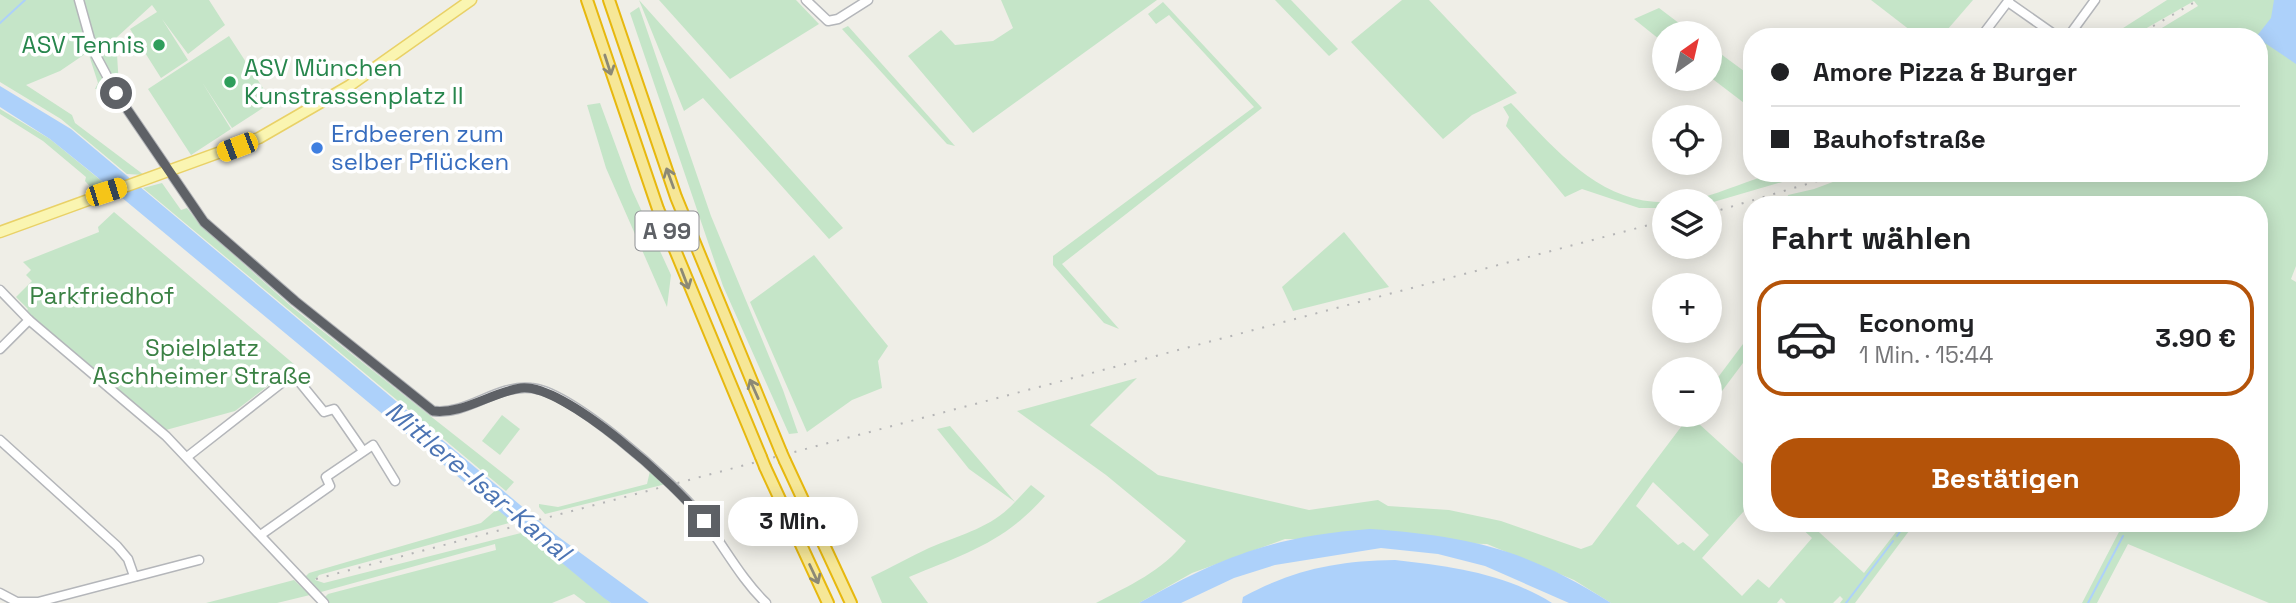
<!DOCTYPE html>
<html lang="de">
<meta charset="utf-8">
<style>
:root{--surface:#fff;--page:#f2f2f2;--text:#202124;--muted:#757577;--line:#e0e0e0;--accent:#b45309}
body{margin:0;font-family:"Space Grotesk",sans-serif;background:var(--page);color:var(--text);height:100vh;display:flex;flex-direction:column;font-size:26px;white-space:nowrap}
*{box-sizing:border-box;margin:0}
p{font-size:23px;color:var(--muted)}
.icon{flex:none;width:38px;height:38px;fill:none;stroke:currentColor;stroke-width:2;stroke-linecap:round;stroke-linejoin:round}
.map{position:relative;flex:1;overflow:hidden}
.drawer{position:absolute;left:1743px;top:196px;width:525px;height:336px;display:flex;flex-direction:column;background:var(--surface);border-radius:28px;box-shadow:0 4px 18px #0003}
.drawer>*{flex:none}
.guide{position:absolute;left:1743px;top:28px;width:525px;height:154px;border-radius:28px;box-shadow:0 4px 18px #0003;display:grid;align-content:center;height:154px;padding:0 28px;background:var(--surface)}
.needle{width:46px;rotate:34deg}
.controls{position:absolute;left:1652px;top:21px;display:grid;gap:14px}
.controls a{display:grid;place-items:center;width:70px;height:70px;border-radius:50%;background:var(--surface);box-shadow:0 4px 18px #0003;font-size:35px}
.end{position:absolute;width:32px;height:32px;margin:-16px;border:9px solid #5e6166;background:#fff;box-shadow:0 0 0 4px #fff}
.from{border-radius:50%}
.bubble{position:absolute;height:49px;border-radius:24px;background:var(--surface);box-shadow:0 4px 18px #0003;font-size:23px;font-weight:700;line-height:49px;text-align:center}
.car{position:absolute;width:21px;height:42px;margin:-21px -10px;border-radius:9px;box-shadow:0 0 5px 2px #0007;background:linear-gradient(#f5c518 24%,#345 0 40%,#f5c518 0 76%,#345 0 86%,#f5c518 0)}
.guide b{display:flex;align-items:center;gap:24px;height:66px;font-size:26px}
.guide b+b{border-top:2px solid var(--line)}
.guide i{width:18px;height:18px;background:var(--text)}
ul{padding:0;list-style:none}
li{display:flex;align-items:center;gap:21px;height:116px;margin:0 14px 10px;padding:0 14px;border:4px solid transparent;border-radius:28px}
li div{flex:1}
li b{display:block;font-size:26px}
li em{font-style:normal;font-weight:700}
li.current{border-color:var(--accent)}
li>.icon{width:63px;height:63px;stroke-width:1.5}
h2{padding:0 28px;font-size:32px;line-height:84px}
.primary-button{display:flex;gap:14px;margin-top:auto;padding:14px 28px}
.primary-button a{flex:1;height:80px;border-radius:28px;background:var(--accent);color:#fff;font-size:28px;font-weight:700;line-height:80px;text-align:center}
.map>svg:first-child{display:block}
</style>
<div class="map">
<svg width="2296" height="603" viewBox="0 0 2296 603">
<rect width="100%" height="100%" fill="#efeee7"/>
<!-- green -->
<g fill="#c5e5c8" fill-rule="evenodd">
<polygon points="0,0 209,0 225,25 188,54 162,19 188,60 161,78 130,29 157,12 152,5 116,38 119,87 110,91 95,89 98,83 88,52 60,71 26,85 72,115 75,123 144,175 127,174 61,119 0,82"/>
<polygon points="639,0 843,228 829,239 703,98 684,111"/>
<polygon points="659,0 796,0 819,24 730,79"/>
<polygon points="1001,0 1157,0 973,133 908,56 941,30 955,45 993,41 1013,28"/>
<polygon points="1275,0 1291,0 1338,49 1329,56"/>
<polygon points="1402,0 1429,0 1517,93 1472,115 1443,139 1351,42"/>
<polygon points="1871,0 1973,0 1941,37 1919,37"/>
<polygon points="2167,0 2296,0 2296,266 2291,279 2296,282 2296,603 2269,603 2128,544 2097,603 2082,603 2120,530 2109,523 2259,523 2259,205 1786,205 1788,195 1814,189 1857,173 2259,173 2259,37 2147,37 2198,6 2194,1 2131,37 2109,37"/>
<polygon points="1163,2 1262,108 1062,264 1119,329 1104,323 1053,265 1053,256 1254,107 1169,15 1156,24 1148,14"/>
<polygon points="639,7 711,216 783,390 798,433 789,434 723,286 630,13"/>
<polygon points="1659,8 1692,33 1664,33 1664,43 1634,19"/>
<polygon points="848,26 955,146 947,144 842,29"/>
<polygon points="229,36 272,102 232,128 202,82 231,129 191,155 148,89"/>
<polygon points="1710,46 1752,77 1752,109 1710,77"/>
<polygon points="600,103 632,190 671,275 667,307 606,168 587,105"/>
<path d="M1511 103C1564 158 1612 219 1699 198 1725 192 1749 179 1775 174 1787 171 1801 173 1813 173L1710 203 1664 201V208H1639L1582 189 1565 197 1506 126 1509 117 1503 107Z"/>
<polygon points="0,109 50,139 109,187 95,192 85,181 86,177 43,141 0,114"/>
<polygon points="162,183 181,210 187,208 200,225 292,307 514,482 506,491 143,188"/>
<polygon points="114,212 295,365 235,411 166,430 26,312 28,309 16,297 32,281 26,275 31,270 23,262 99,232 98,227"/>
<polygon points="1344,232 1389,287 1293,311 1282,287"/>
<polygon points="814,255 888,346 878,361 882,388 852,400 807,432 750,302"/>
<polygon points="1752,332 1752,351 1710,407 1710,388"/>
<path d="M1137 378 1090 425 1158 475 1309 510 1378 500 1388 506 1449 510 1501 521 1581 549 1592 545 1690 415H1704L1698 423 1752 472V502L1702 558 1742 596 1758 579 1769 588 1812 538 1796 523H1809L1864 573 1903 523H1915L1855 603H1840L1843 599 1840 596 1833 603H1786L1781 598 1777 603H1611L1574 580 1487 544 1285 539 1192 573 1139 603H1096C1130 585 1161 572 1186 541L1106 475 1017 411ZM1653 482 1709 535 1694 551 1683 542 1678 545 1636 506Z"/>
<polygon points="502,415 520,429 500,455 482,441"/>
<path d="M950 426 1015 502 1031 485 1045 496C1004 543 964 554 909 577L928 603H882L871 577C890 568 910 557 929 548 961 534 990 529 1015 502L969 469 937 429Z"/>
<polygon points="650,471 666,484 545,514 539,507 539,504 558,507 647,484"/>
<polygon points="497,509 513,522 319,575 315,580 324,583 525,532 611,603 586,603 574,594 552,603 328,603 324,598 328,594 496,550 495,544 321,592 305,577 309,573 481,523"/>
<polygon points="294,580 310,595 277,603 206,603"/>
</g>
<!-- water -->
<g fill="#add1fa">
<polygon points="2274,0 2296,0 2296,64 2256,37 2271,18"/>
<polygon points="0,86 71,129 556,535 649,603 611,603 604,598 91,172 50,139 0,107"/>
<path d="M1370 529C1469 536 1526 549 1611 603H1569L1485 566 1438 554 1381 548 1275 565 1234 578 1181 603H1139C1222 556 1275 536 1370 529Z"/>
<path d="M1395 560C1449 566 1504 573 1552 603H1242L1243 597C1295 569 1337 561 1395 560Z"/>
</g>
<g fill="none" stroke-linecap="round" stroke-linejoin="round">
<!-- stream -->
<g stroke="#add1fa" stroke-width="2">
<polyline points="0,23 25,0"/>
<polyline points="1897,536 1906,523"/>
<polyline points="1846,603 1893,541"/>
<polyline points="2088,603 2123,536"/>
</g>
<defs>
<g id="minor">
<path d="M79 0 93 50 116 93 204 222 295 301 433 411C466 416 497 384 531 388 571 391 672 481 699 514 722 542 739 577 766 603"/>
<polyline points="806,0 828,21 838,19 868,0"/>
<polyline points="2008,2 2058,37"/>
<polyline points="1981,37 2009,0"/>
<polyline points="2068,37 2095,0"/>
<polyline points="0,290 29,320 166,436 324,603"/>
<polyline points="0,349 29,320"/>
<polyline points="0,440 117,546 128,559 134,576"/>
<polyline points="187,457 293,374 324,412 334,409 363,451"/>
<polyline points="262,534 330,486 326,477 373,445 395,481"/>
<polyline points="0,593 17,602 38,602 199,560"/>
</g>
<polyline id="major" points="0,232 259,138 349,86 471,0"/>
<g id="highway">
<polyline points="587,0 658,209 761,457"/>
<polyline points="609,0 676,197 781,452"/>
<polyline points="785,461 851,603"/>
<polyline points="765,467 828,603"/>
</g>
</defs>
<!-- minor casing -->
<use href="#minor" stroke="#b4b6ba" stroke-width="11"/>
<!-- major casing -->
<use href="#major" stroke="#e9d167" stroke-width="13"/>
<!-- highway casing -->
<use href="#highway" stroke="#e7b80f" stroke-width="14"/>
<!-- minor -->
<use href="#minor" stroke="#fff" stroke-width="8"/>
<!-- major -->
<use href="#major" stroke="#faf5b1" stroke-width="10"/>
<!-- highway -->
<use href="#highway" stroke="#f6e797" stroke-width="10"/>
<!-- rail -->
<g stroke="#b5b5b6" stroke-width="2" stroke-dasharray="2 9" stroke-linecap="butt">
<polyline points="2134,37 2193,3"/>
<polyline points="1710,213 1844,173"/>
<polyline points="316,579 1664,221"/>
</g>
<defs>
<g id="highway-bridge">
<polyline points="781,452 785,461"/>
<polyline points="761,457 765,467"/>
</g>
</defs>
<!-- highway-bridge casing -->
<use href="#highway-bridge" stroke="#e7b80f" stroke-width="14" stroke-linecap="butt"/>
<!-- highway-bridge -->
<use href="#highway-bridge" stroke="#f6e797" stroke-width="10"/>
</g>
<!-- one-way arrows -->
<defs><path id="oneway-shaft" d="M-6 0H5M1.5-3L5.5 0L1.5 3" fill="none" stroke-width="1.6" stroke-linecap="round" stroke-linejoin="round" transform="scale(1.75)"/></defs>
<g stroke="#8c8975">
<use href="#oneway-shaft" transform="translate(608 65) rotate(72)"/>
<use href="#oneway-shaft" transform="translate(670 178) rotate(-110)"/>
<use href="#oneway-shaft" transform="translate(685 279) rotate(69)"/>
<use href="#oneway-shaft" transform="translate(754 389) rotate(-114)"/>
<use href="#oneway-shaft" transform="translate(814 574) rotate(65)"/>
</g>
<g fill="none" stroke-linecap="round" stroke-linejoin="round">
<!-- route -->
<path stroke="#5e6166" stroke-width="9" d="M116 93 204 222 295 301 433 411C462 415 492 392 521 388 564 383 678 486 704 521"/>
</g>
<!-- markers -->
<g fill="#2e9e5b" stroke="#fff" stroke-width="2.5">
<circle cx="159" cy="45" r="7"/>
<circle cx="230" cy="82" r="7"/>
</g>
<circle fill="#3f7fe0" stroke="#fff" stroke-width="2.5" cx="317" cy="148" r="7"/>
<g text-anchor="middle" stroke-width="7" stroke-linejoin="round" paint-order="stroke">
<!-- shield labels -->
<rect fill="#fff" stroke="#8e9094" stroke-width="2" x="635.5" y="211.5" width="63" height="39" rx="5"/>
<g font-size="23" font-weight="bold" fill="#5e6166">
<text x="667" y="239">A 99</text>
</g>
<!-- leisure labels -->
<g font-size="24" fill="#27864d" stroke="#fff" text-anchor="end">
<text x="145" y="53">ASV Tennis</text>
<text x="244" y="76" text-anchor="start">ASV München<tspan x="244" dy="28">Kunstrassenplatz II</tspan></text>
</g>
<!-- shop labels -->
<g font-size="24" fill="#366cbe" stroke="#fff" text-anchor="start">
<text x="331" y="142">Erdbeeren zum<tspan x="331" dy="28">selber Pflücken</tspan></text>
</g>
<!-- park labels -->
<g font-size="24" fill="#3a8144" stroke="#fff">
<text x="102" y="304">Parkfriedhof</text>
<text x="202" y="356">Spielplatz<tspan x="202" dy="28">Aschheimer Straße</tspan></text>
</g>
<!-- water labels -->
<g font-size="26" font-style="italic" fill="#4d75b4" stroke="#fff">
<text transform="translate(478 481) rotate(40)" y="9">Mittlere-Isar-Kanal</text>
</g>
</g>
</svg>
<div class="controls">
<a><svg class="needle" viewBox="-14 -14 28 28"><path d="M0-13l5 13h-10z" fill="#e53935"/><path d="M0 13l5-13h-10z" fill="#757577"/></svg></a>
<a><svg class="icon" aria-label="locate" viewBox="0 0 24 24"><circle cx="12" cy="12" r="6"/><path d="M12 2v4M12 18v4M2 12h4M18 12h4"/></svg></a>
<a><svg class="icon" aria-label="layers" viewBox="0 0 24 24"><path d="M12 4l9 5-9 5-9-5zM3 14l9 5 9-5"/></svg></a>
<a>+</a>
<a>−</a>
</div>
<i class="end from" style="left:116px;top:93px"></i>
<i class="end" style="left:704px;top:521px"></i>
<div class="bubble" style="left:728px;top:497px;width:130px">3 Min.</div>
<i class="car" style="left:237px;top:147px;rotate:249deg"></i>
<i class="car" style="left:106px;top:192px;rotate:72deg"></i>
<div class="guide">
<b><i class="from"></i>Amore Pizza &amp; Burger</b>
<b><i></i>Bauhofstraße</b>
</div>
<section class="drawer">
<h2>Fahrt wählen</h2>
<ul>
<li class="current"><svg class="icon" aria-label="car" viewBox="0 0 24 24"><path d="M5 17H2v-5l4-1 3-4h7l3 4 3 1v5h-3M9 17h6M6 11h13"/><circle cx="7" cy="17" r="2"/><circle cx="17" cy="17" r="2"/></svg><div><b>Economy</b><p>1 Min. · 15:44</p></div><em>3.90 €</em></li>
</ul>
<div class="primary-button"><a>Bestätigen</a></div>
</section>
</div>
